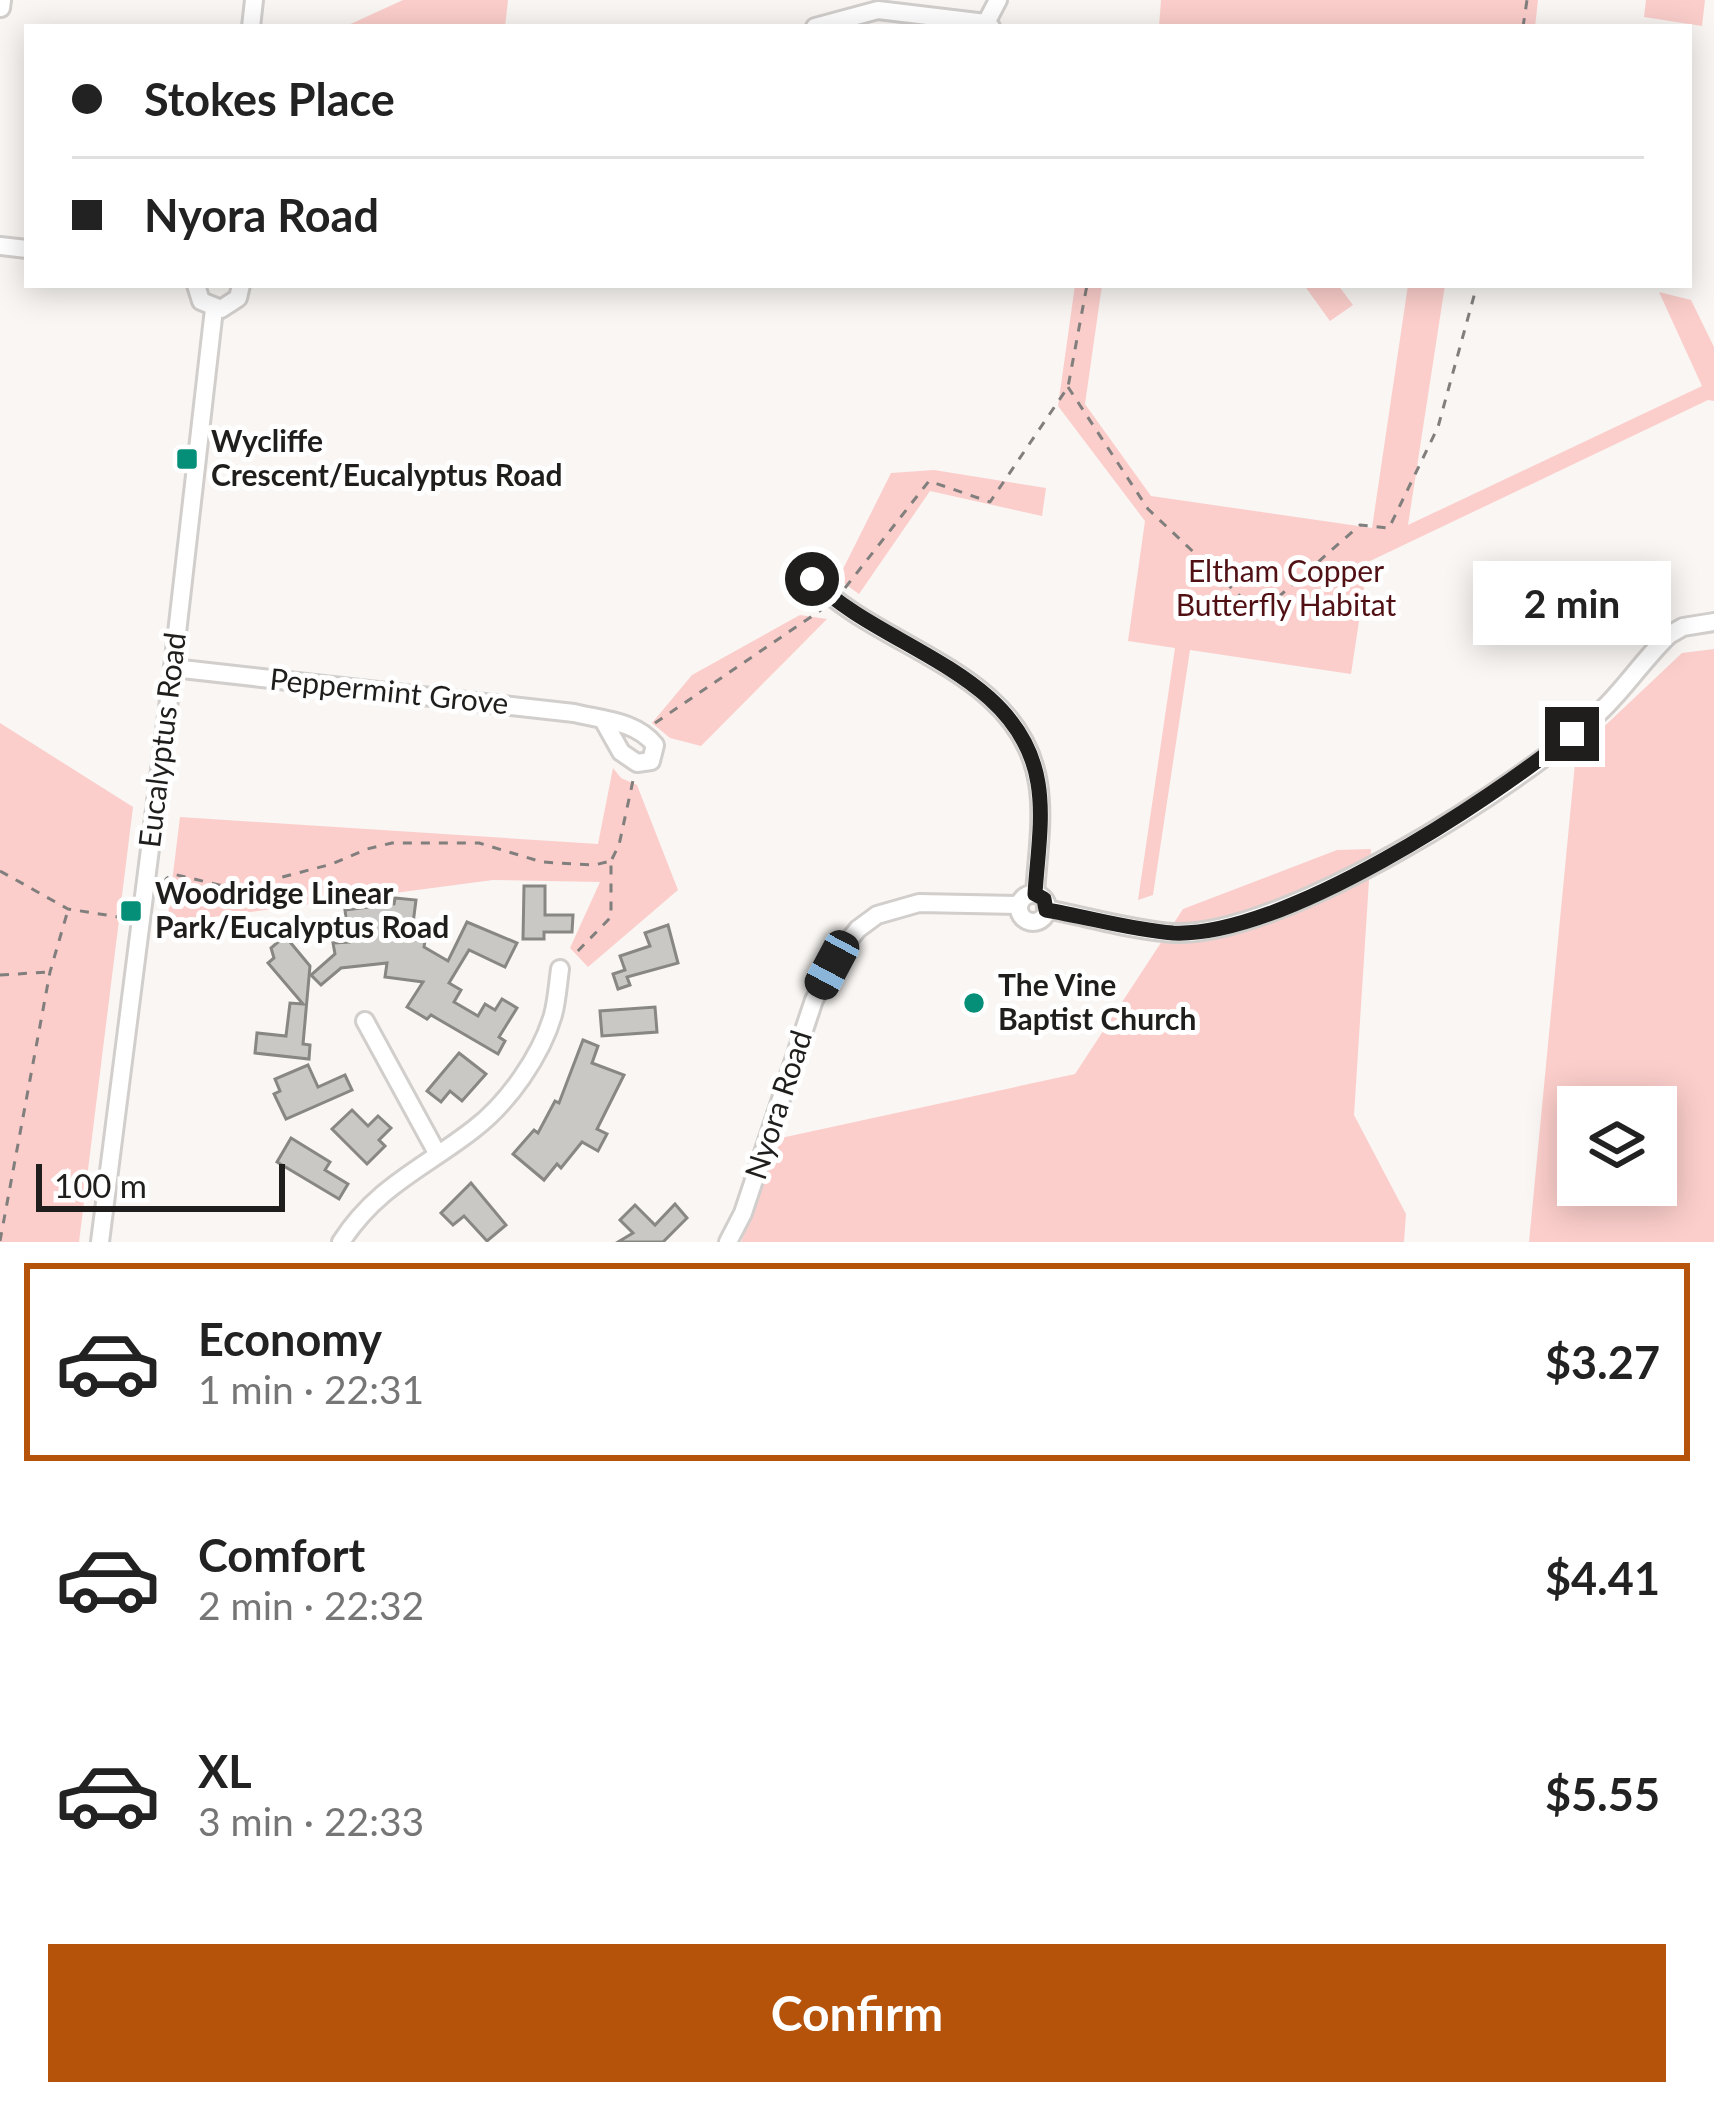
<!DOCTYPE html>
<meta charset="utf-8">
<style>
:root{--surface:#fff;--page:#f2f2f2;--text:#222;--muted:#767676;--line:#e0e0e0;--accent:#b45309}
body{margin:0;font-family:Lato,sans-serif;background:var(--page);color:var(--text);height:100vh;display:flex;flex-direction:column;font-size:45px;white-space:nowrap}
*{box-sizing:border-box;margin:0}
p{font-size:39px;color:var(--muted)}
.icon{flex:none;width:66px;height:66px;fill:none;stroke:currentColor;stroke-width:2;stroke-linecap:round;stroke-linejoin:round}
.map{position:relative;height:1242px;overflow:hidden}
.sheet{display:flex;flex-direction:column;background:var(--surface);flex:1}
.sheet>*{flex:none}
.guide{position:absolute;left:24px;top:24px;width:1668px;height:264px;border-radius:0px;box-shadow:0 6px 30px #0003;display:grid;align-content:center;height:264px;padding:0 48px;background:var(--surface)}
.buttons{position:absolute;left:1557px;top:1086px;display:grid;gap:24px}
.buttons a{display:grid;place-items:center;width:120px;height:120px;border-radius:0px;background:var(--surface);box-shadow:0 6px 30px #0003;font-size:60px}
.scale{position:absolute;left:36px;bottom:30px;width:249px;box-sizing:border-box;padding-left:12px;border:6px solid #1f1e1d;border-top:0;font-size:33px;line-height:42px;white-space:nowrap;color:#1f1e1d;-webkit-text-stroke:9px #fff;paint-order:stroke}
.end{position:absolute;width:54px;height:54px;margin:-27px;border:15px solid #1f1e1d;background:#fff;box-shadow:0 0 0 6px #fff}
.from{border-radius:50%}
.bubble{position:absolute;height:84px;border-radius:0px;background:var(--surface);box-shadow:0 6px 30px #0003;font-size:39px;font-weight:700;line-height:84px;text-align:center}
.car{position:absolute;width:36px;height:72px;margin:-36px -18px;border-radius:15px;box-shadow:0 0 9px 3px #0007;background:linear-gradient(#222 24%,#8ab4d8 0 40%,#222 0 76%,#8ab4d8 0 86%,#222 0)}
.guide b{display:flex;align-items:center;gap:42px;height:114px;font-size:45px}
.guide b+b{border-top:3px solid var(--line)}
.guide i{width:30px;height:30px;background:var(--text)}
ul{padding:21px 0 0;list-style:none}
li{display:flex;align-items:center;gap:36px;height:198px;margin:0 24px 18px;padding:0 24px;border:6px solid transparent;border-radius:0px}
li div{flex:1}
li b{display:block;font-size:45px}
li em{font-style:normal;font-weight:700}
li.on{border-color:var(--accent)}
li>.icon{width:108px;height:108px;stroke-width:1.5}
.cta{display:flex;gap:24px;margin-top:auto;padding:24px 48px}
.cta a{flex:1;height:138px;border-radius:0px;background:var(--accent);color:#fff;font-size:48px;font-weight:700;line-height:138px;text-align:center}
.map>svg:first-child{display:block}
</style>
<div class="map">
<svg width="1714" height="1242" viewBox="0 0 1714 1242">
<rect width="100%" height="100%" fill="#f9f6f3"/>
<!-- green -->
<g fill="#fbcecb" fill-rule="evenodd">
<polygon points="403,0 508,0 505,27 344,27"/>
<polygon points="1161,0 1538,0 1535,27 1159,27"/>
<polygon points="1646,0 1705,0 1702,26 1644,17"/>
<polygon points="1075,285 1102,285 1085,404 1151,496 1372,528 1408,285 1445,285 1408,525 1702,386 1659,292 1691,300 1714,347 1714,401 1708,400 1368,562 1351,674 1190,650 1153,895 1138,900 1175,648 1128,641 1145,521 1058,406"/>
<polygon points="1304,285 1338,285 1353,305 1330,321"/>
<polygon points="934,470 1046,488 1042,516 930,491 859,594 838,579 891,473"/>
<polygon points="800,615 827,619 701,746 670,738 652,723 692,675"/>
<path d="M1714 649V1242H1529L1576 753 1682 653ZM1578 1107H1656V1185H1578Z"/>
<polygon points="0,723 133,807 79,1242 0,1242"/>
<polygon points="613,768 621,778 637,785 678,890 588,967 570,948 600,882 493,880 167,923 180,817 598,844"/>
<polygon points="1371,849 1354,1115 1406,1214 1404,1242 741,1242 781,1138 1075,1074 1183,909 1337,850"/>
</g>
<!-- building -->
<g fill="#c9c8c5" stroke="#888784" stroke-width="3">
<polygon points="524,886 545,886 545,915 573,915 572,932 544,932 544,939 523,939"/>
<polygon points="395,898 416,900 411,939 425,941 424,947 448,961 467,922 517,943 505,967 469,950 449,983 461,990 454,1002 478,1016 485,1004 495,1010 502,999 517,1008 499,1037 505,1041 498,1054 431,1015 427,1019 407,1007 423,982 385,977 387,963 341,968 321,985 311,975 335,954 333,943 349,942 345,910 394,904"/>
<polygon points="668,925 678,963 627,977 630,985 618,989 613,974 625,970 620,956 650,946 645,933"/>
<polygon points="285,936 310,966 303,1044 310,1045 309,1059 255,1053 257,1033 286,1036 290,1003 303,1004 268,963 274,958 271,948"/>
<polygon points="655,1007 657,1032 602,1036 600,1011"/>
<polygon points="583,1040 598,1046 592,1063 624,1075 597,1129 607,1134 598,1151 582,1142 561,1168 557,1164 544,1180 513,1154 534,1130 538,1133 555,1101 559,1103"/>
<polygon points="459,1053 486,1074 462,1101 450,1091 441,1102 427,1091"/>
<polygon points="308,1065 318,1087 345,1075 352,1090 286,1119 274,1094 280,1091 275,1079"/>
<polygon points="352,1110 368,1126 378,1116 391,1128 379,1140 385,1146 367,1164 332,1129"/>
<polygon points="291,1138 330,1162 325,1170 348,1184 339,1199 277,1162"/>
<polygon points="471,1183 506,1225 487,1241 464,1216 453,1225 441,1213"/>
<polygon points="675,1204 687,1218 663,1242 618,1242 633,1233 620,1220 635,1205 655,1225"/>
</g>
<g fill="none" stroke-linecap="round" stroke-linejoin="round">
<defs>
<g id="minor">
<polyline points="1,8 2,0"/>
<polyline points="986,23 998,0"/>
<polyline points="251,27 254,0"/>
<polyline points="815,27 878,10 986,23 991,27"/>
<polyline points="0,246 27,249"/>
<polyline points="196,285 201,301 221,309 238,298 241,285"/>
<path d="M812 579C881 650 1020 670 1038 783 1044 819 1037 859 1035 894"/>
<path d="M173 668 574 713C603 720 636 721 655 745L651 761 637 763 621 752 603 720"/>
<circle cx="1033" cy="908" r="14"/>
<path d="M1046 909C1088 917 1132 930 1173 933 1282 938 1522 785 1601 711 1626 687 1644 659 1669 635L1683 627 1714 622"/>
<polyline points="365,1021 437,1153"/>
<polyline points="100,1242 173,668 214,309"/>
<path d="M341 1242C377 1186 424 1168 474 1129 508 1103 541 1056 553 1015 557 1000 558 983 560 969"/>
<polyline points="728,1242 743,1213 814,1000 843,947 858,929 877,915 919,903 1019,905"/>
</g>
</defs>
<!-- minor casing -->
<use href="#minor" stroke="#d1cecc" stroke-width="22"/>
<!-- path -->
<g stroke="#817f7d" stroke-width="3" stroke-dasharray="9 9" stroke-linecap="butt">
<polyline points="1523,27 1527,0"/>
<polyline points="1068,387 1148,509 1259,614 1360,525 1389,528 1438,427 1477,285"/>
<polyline points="845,588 929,481 990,502 1068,387 1087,285"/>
<polyline points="655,723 821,610"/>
<polyline points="612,859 619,845 634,776"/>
<polyline points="0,871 68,909 125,918"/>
<polyline points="159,920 166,879 173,874 219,885 248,886 332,864 367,849 392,843 479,843 542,862 594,865 611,861 611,917 572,957"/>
<polyline points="0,975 49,972"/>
<polyline points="0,1241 50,972 68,910"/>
</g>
<!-- minor -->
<use href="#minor" stroke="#fff" stroke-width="16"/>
</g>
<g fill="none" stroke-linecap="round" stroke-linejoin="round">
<!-- route -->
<path stroke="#1f1e1d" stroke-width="15" d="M812 579C881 649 1020 671 1038 783 1044 819 1037 859 1035 894L1044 899 1046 910C1088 917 1132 930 1173 933 1282 938 1488 802 1572 734"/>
</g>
<!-- markers -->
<g fill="#058f78" stroke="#fff" stroke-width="4.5">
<rect x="175" y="447" width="24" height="24" rx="6"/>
<rect x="119" y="899" width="24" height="24" rx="6"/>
<circle cx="974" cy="1003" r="12"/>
</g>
<g text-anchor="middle" stroke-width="10" stroke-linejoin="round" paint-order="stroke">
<!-- poi labels -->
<g font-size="30" font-weight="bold" fill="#1f1e1d" stroke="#fff" text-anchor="start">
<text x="211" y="452">Wycliffe<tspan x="211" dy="34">Crescent/Eucalyptus Road</tspan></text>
<text x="155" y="904">Woodridge Linear<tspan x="155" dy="34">Park/Eucalyptus Road</tspan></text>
<text x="998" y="996">The Vine<tspan x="998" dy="34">Baptist Church</tspan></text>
</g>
<!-- park labels -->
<g font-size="30" fill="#511014" stroke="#fff">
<text x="1286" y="582">Eltham Copper<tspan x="1286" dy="34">Butterfly Habitat</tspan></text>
</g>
<!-- street labels -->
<g font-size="30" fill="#1f1e1d" stroke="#fff">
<text transform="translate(389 692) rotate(6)" y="10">Peppermint Grove</text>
<text transform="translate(163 740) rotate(-83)" y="10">Eucalyptus Road</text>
<text transform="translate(779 1105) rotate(-72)" y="10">Nyora Road</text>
</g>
</g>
</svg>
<div class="buttons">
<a><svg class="icon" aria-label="layers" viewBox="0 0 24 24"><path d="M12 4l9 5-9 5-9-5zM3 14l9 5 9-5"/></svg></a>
</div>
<div class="scale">100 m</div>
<i class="end from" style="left:812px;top:579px"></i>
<i class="end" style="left:1572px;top:734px"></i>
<div class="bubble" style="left:1473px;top:561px;width:198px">2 min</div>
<i class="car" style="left:832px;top:965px;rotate:208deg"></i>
<div class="guide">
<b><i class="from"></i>Stokes Place</b>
<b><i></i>Nyora Road</b>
</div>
</div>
<section class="sheet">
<ul>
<li class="on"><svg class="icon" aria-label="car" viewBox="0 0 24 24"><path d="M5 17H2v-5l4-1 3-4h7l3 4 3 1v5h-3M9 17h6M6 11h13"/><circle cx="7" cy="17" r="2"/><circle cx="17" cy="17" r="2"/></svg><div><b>Economy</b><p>1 min · 22:31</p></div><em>$3.27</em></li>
<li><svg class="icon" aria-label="car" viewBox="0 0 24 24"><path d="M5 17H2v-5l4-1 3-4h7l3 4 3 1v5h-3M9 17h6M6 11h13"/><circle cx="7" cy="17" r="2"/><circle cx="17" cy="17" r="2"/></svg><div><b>Comfort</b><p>2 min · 22:32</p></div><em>$4.41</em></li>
<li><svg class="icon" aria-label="car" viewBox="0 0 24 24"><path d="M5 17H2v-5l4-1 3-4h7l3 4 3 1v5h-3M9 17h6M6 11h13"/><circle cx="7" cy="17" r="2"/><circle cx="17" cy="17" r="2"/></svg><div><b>XL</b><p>3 min · 22:33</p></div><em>$5.55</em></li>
</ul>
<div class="cta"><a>Confirm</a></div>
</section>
